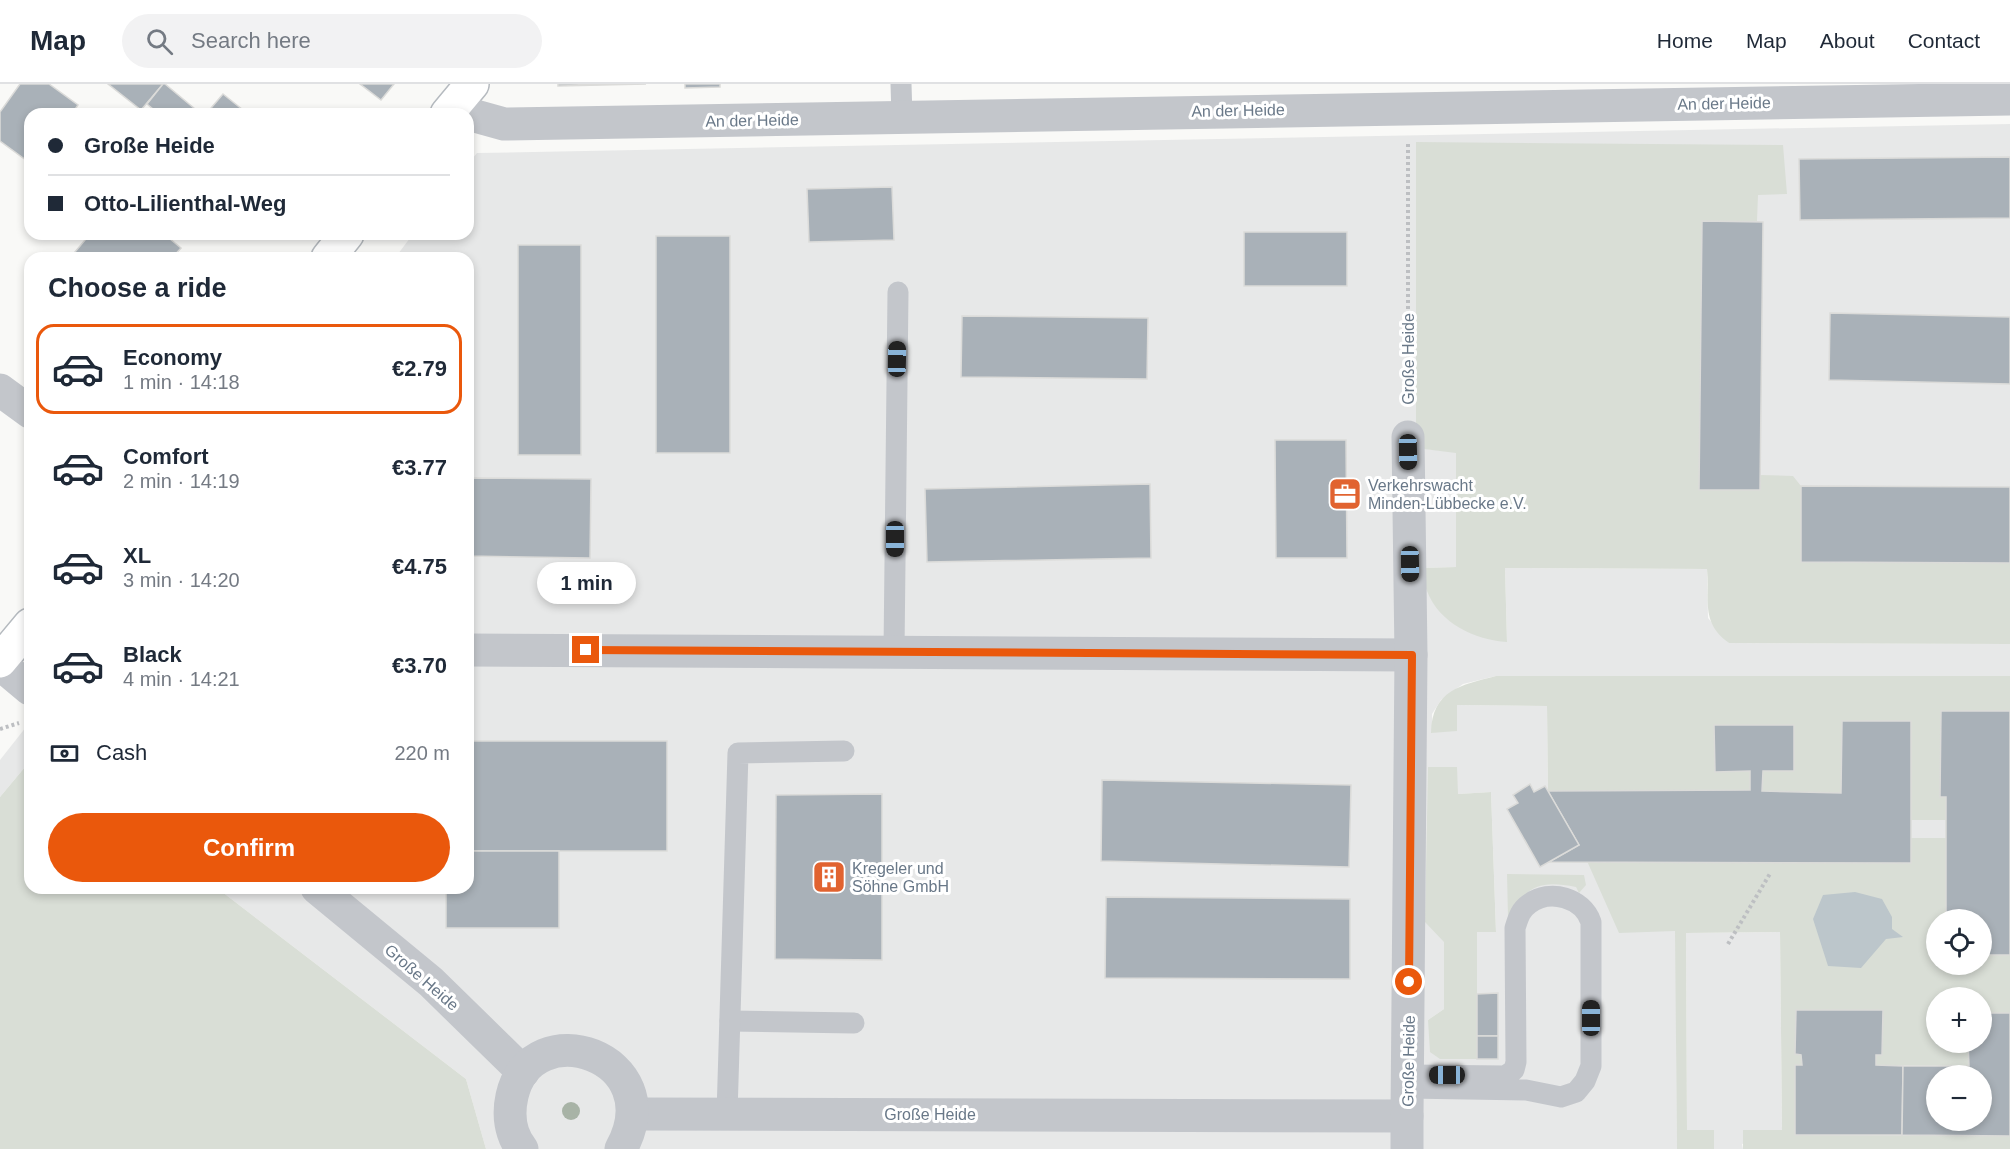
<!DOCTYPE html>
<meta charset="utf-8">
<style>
:root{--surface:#fff;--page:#f2f2f3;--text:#1f2937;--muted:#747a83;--line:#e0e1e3;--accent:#ea580c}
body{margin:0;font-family:Helvetica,sans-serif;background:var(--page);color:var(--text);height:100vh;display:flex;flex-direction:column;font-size:22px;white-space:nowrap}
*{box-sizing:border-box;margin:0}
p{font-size:20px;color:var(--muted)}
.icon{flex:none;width:33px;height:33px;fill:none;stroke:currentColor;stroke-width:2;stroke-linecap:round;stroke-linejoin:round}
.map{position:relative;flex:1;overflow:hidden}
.sheet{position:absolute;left:24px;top:168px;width:450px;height:642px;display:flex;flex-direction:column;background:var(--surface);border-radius:18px;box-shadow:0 3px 9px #0003}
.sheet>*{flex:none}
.guide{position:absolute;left:24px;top:24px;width:450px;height:132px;border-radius:18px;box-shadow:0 3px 9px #0003;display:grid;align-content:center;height:132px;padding:0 24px;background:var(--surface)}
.fabs{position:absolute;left:1926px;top:825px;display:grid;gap:12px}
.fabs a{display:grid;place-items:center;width:66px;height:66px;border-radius:50%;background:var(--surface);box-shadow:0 3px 9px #0003;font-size:30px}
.end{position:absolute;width:27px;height:27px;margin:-14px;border:8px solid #ea580c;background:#fff;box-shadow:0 0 0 3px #fff}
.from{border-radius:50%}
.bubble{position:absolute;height:42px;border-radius:21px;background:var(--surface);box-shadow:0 3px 9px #0003;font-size:20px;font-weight:800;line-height:42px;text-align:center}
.car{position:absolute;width:18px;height:36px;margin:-18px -9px;border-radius:8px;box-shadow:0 0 4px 2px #0007;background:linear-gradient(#222 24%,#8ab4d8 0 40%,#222 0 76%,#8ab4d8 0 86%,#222 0)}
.guide b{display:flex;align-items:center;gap:21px;height:57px;font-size:22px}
.guide b+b{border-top:2px solid var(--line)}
.guide i{width:15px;height:15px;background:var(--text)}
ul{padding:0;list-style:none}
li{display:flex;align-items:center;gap:18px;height:90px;margin:0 12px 9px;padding:0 12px;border:3px solid transparent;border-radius:18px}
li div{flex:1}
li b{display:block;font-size:22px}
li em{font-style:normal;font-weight:800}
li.current{border-color:var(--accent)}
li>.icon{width:54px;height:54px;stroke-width:1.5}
h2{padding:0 24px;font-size:27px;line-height:72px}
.pay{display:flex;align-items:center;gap:15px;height:66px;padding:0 24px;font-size:22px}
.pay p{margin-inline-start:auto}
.action{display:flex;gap:12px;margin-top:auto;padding:12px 24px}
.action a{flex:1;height:69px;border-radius:36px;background:var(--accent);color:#fff;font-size:24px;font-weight:800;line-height:69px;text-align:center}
header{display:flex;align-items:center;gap:36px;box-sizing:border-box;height:84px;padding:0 30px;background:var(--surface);border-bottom:2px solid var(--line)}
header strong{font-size:28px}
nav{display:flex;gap:33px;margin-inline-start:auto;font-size:21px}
.search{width:420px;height:54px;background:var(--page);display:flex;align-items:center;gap:15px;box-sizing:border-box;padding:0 21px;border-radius:33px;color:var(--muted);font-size:22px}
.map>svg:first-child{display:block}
</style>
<header>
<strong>Map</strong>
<div class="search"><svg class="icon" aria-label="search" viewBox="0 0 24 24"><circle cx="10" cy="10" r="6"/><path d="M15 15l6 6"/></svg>Search here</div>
<nav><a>Home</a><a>Map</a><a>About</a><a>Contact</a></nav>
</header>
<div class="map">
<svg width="2010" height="1065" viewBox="0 0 2010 1065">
<rect width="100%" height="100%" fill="#f9f9f7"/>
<!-- built -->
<g fill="#e7e8e8" fill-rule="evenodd">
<path d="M2010 40V479L1801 478V402L1760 406H1699L1702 137H1757V111L1783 61 1417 364 1456 368V483L1424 484 1507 557 1505 484 1707 485 1708 534 1729 559 2010 560V592H1496L1463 600 1441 616 1432 630V649L1457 621 1547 622 1548 707 1715 688 1714 641 1841 708 1842 637H1911V735L1946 713H1940L1941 627H2010V871H1982V836L1946 754 1676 847 1677 1065H486L466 995 217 804H468V174H395L413 150H468V80L477 69ZM1491 708 1496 847 1477 848V975L1428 936 1444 925V857L1425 837 1458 710Z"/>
<polygon points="30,638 30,677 0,713 0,676"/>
<polygon points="1780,848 1782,1047 1742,1060 1743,1065 1714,1065 1713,1046 1687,1046 1686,849"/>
</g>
<!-- green -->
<g fill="#d9ded6">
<path d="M1416 58 1783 61 1787 110 1758 111 1757 137H1702L1699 405 1760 406V391L1793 392 1801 402V478L2010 479V560L1729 559C1700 538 1710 516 1707 485L1505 484 1507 558C1475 556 1439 539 1427 507 1424 501 1424 491 1423 484L1456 483V369L1416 364Z"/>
<path d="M1496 592H2010V627L1940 713H1946L1947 736H1911V637H1842L1841 709 1762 707 1763 687H1794V642L1715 688 1750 687V706L1548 707 1547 622 1457 621V647L1431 649C1432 606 1461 601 1496 592Z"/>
<polygon points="30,677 30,804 217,804 466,995 486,1065 0,1065 0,713"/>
<polygon points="1428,683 1457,683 1458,710 1491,708 1496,848 1477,848 1477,975 1440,975 1430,968 1428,936 1444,925 1444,858 1425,838"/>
<polygon points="1911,754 1946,754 1946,835 1936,836 1936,880 1982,880 1982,871 2010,871 2010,929 1982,929 1982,914 1936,914 1936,958 1968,959 1969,982 1876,981 1876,971 1882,970 1882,926 1796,926 1795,970 1801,971 1802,981 1795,981 1796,1051 2010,1052 2010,1065 1743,1065 1743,1046 1782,1046 1780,848 1686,849 1687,1046 1714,1046 1714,1065 1677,1065 1675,847 1619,849 1587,777"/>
<path d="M1507 790 1584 791 1586 801 1579 809 1576 803C1539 796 1527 802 1508 833Z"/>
</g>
<!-- water -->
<polygon fill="#bcc6cb" points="1855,808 1882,815 1892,833 1892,845 1903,853 1886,855 1861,884 1828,882 1813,835 1823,811"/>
<!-- building -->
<g fill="#a9b1b8" stroke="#dbdbd9" stroke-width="1.5" fill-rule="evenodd">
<polygon points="20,0 49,0 78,21 72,30 30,30 30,79 0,57 0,28"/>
<polygon points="108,0 163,0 141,26"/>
<polygon points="163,0 165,0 201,30 159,30 147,20"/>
<polygon points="360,0 394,0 381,16"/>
<polygon points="558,0 646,0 558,2"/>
<polygon points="685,0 720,0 720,3 685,4"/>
<polygon points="223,10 248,30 206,30"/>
<polygon points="2010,73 2010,134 1800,136 1799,75"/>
<polygon points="892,103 894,156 809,158 807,105"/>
<polygon points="1702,137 1763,138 1760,406 1699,406"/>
<rect x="1244" y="148" width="103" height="54"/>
<polygon points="90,150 164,150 181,164 172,174 70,174"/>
<rect x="656" y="152" width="74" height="217"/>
<rect x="518" y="161" width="63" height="210"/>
<polygon points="1830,229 2010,233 2010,300 1829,296"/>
<polygon points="962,232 1148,234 1147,295 961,293"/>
<polygon points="1275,356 1346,356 1347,474 1276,474"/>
<polygon points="468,394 591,395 590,474 468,472"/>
<polygon points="1150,400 1151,474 927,478 925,405"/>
<polygon points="1801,402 2010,403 2010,479 1801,478"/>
<polygon points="1941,627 2010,627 2010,871 1982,871 1982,836 1946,836 1946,713 1940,713"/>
<polygon points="1842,637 1911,637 1911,779 1549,778 1579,761 1548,707 1750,706 1750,687 1715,688 1714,641 1794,641 1794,687 1763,687 1762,707 1841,709"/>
<rect x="468" y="657" width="199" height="110"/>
<polygon points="1102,696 1351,701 1349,783 1101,777"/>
<polygon points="1530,700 1534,708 1545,702 1579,761 1540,783 1507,725 1518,719 1513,711"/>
<polygon points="882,710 882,876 775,875 776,711"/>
<polygon points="468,767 559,767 559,844 446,844 446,804 468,804"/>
<polygon points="1106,813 1350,815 1350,895 1105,894"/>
<polygon points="1498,909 1498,952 1477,952 1477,910"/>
<polygon points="1796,926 1883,926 1882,971 1876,971 1876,981 1903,982 1902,1051 1795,1051 1795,981 1802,981 1801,971 1795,970"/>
<path d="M1982 929H2010V1052L1902 1051 1903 982H1969L1968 958H1982ZM1936 992H1982V1036H1936Z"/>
<rect x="1477" y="952" width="21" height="23"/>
</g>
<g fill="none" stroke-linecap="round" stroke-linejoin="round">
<defs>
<g id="secondary">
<polyline points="447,30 472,0"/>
<polyline points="328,174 347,150"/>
<polyline points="0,577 30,541"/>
</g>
</defs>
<!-- secondary casing -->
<use href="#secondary" stroke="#b5babf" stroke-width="36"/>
<!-- path -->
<g stroke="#bdbfc2" stroke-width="4" stroke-dasharray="3 3" stroke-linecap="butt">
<polyline points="1408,60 1408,319"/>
<polyline points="0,645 19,639"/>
<polyline points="1728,860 1771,788"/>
</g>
<!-- lane -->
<g stroke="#c3c6cb" stroke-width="21">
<polyline points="901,0 902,33"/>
<polyline points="894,568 898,208"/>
<polyline points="730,937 854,939"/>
<path d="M1408 1004 1526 1006 1561 1013 1576 1008 1585 997 1591 982V838C1583 814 1550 804 1529 820 1520 826 1518 835 1515 844L1516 978 1514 986 1505 992 1408 991"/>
<polyline points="727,1030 738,669 844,667"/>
</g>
<!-- street -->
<g stroke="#c3c6cb" stroke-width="33">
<polyline points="468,30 504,40 2010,15"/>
<polyline points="0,306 30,328"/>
<polyline points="468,566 1411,571"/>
<polyline points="0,580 30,605"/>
<polyline points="317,804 431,898 523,988"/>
<polyline points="634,1030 1407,1032 1411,571 1408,353"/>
<polyline points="1407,1032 1407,1065"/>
<path d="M522 1065C510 1050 508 1030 512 1012 531 926 672 972 621 1065"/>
</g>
<!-- secondary -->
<use href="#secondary" stroke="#fff" stroke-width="33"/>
</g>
<!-- trees -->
<circle fill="#a8b3a6" cx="571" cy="1027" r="9"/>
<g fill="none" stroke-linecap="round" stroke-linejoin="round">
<!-- route -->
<polyline stroke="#ea580c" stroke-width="8" points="586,566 1412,571 1409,898"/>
</g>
<!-- icons -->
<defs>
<symbol id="office-square" viewBox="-11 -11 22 22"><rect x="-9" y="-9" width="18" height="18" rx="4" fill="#e16330" stroke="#fff"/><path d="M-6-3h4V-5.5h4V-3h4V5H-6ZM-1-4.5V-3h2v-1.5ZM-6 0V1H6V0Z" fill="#fff"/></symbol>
<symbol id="building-square" viewBox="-11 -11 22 22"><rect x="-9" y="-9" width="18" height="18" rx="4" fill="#e16330" stroke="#fff"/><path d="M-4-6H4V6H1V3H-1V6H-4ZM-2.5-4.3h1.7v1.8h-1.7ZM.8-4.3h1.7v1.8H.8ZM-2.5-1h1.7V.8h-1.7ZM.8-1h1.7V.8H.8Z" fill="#fff"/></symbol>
</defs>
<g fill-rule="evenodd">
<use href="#office-square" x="1326" y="391" width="38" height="38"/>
<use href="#building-square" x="810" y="774" width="38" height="38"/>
</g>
<g text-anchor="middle" stroke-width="6" stroke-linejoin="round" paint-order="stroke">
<!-- street labels -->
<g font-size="16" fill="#697888" stroke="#fff">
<text transform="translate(1724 19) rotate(-1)" y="6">An der Heide</text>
<text transform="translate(1238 26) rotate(-1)" y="6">An der Heide</text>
<text transform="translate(752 36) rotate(-1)" y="6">An der Heide</text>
<text transform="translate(1408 275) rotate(-90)" y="6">Große Heide</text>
<text transform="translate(422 893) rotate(41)" y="6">Große Heide</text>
<text transform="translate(1408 977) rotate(-89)" y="6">Große Heide</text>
<text x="930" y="1036">Große Heide</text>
</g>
<!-- poi labels -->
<g font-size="16" fill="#697888" stroke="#fff" text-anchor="start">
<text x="1368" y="407">Verkehrswacht<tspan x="1368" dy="18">Minden-Lübbecke e.V.</tspan></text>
<text x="852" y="790">Kregeler und<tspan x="852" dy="18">Söhne GmbH</tspan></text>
</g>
</g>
</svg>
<div class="fabs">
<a><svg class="icon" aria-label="locate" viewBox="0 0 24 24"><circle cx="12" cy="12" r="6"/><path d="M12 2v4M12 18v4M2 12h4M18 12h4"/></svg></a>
<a>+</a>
<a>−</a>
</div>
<i class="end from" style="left:1409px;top:898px"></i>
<i class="end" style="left:586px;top:566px"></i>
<div class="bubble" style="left:537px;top:478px;width:99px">1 min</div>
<i class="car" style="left:897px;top:275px;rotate:1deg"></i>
<i class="car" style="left:1408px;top:368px;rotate:179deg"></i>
<i class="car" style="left:895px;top:455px;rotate:180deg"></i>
<i class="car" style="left:1410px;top:480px;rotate:179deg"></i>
<i class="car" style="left:1591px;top:934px;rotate:0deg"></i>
<i class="car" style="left:1447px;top:991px;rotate:270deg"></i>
<div class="guide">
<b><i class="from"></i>Große Heide</b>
<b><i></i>Otto-Lilienthal-Weg</b>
</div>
<section class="sheet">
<h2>Choose a ride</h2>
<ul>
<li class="current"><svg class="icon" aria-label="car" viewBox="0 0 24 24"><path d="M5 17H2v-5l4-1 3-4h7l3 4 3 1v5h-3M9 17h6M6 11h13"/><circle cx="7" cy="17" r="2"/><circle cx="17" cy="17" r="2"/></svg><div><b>Economy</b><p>1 min · 14:18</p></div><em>€2.79</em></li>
<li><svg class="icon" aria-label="car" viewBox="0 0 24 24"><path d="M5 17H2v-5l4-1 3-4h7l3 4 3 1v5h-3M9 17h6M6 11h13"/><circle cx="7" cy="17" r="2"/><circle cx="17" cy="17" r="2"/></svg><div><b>Comfort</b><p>2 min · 14:19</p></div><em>€3.77</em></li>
<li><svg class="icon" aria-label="car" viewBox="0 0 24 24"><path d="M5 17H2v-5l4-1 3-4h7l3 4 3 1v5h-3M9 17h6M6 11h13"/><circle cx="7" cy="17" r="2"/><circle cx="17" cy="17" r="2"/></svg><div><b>XL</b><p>3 min · 14:20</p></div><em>€4.75</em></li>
<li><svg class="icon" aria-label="car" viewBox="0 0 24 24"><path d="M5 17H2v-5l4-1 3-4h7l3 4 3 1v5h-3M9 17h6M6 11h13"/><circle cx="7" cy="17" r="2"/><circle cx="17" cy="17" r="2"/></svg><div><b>Black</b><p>4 min · 14:21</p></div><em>€3.70</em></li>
</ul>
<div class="pay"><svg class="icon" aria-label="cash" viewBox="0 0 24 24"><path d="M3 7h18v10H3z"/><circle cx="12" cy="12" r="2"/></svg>Cash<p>220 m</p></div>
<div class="action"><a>Confirm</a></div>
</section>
</div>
